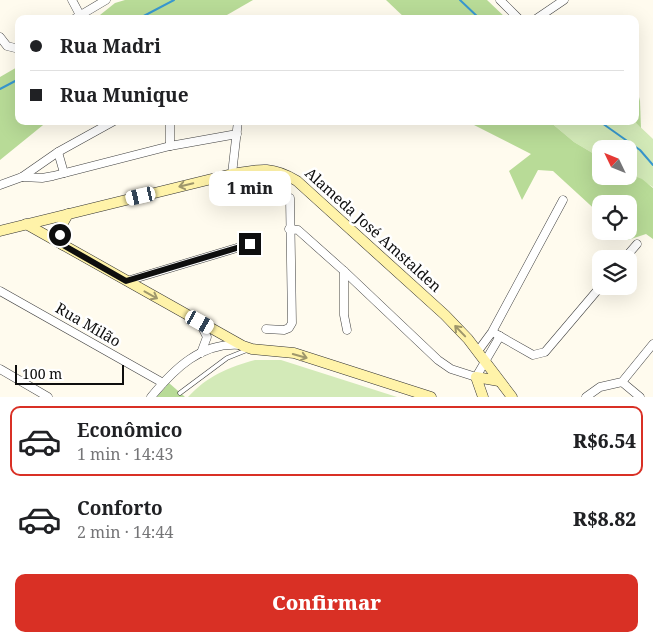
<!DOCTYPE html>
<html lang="pt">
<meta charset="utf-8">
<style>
:root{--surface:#fff;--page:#f6f6f6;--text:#202124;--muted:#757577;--line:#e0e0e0;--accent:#d93025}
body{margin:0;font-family:"Noto Serif",serif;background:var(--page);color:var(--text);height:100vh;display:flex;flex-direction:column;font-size:19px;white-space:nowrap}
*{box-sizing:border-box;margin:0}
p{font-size:16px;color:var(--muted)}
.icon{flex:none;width:28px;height:28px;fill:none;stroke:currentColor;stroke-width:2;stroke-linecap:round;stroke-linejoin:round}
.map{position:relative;height:397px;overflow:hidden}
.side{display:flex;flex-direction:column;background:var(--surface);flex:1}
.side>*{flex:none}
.top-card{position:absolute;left:15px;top:15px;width:624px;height:110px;border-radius:10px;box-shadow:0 5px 20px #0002;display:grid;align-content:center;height:110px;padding:0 15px;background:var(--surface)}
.needle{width:32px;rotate:313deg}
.controls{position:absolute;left:592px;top:140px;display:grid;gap:10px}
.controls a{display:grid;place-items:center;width:45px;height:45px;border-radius:10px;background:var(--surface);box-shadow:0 5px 20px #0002;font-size:25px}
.scale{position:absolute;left:15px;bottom:12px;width:109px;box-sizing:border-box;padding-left:5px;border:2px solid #0e0e0e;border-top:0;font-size:14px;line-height:18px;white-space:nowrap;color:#0e0e0e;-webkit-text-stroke:4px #fff;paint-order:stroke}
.end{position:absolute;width:22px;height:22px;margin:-11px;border:6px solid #0e0e0e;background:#fff;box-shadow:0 0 0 2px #fff}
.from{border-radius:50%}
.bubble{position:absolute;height:35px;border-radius:10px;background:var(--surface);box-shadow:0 5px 20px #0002;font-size:16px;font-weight:800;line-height:35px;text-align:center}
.car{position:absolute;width:15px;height:30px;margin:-15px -8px;border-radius:6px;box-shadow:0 0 4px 1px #0007;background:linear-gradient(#fff 24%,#345 0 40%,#fff 0 76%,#345 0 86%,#fff 0)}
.top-card b{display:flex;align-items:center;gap:18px;height:48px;font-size:19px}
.top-card b+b{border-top:1px solid var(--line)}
.top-card i{width:12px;height:12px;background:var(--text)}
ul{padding:9px 0 0;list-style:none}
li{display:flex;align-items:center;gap:15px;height:70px;margin:0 10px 8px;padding:0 5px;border:2px solid transparent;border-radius:10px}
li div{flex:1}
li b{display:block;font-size:19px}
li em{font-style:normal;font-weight:800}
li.active{border-color:var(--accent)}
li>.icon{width:45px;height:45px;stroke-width:1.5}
.cta{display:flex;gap:10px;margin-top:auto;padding:10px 15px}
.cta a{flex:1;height:58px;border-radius:10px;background:var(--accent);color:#fff;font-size:20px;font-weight:800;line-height:58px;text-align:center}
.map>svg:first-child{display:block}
</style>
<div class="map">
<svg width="653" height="397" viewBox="0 0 653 397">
<rect width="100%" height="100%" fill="#fffbee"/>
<!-- green -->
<g fill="#d3eab8">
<polygon points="549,121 634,121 653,139 653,187 629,173 629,149 601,149 601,158 574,142"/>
<path d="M255 360H281L397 397H188C207 376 229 367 255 360Z"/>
</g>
<!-- forest -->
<g fill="#b8db97">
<polygon points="125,0 253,0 220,19 95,19 115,3"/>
<polygon points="386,0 487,0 507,19 406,19"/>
<polygon points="19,66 19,121 48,121 0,160 0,77"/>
<polygon points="635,81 640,101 641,128 634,121"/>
<polygon points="474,121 549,121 574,142 601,158 601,176 629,176 629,174 642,179 653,188 653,239 646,234 628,240 619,231 629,231 629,204 601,204 601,215 553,171 538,170 522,200 509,171 531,154 474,125"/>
<polygon points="169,383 185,397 157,397"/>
</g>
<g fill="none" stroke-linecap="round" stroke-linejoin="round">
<!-- stream -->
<g stroke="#3898cf" stroke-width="2">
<polyline points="460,0 480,19"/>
<polyline points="138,19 174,0"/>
<polyline points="0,89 19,79"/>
<polyline points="599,121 640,150 653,165"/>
</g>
<defs>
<polyline id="lane" points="180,393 227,358 247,350"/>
<g id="street">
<polyline points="72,0 80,15"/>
<polyline points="500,0 519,19"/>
<polyline points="74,19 106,0"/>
<polyline points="536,19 564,0"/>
<polyline points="0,37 7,46 19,49"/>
<polyline points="170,146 170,121"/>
<polyline points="58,152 64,173"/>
<polyline points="232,174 238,121"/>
<polyline points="22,177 42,178 53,176 170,146 237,134"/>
<polyline points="0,185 22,177 58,152 114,121"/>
<polyline points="289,229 298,230 344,271 438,360 451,369 476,377 500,336"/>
<polyline points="624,259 637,244"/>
<polyline points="344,271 344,315 347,330"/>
<polyline points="127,281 250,244"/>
<polyline points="0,291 163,383"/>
<polyline points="200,323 207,337 201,353"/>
<polyline points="266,329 284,330 289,328 292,323 290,198"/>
<polyline points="496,334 533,355 545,352 601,286"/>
<polyline points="478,351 492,332 563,200"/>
<polyline points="0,369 48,397"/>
<polyline points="622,382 640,397"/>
<path d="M151 397C174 369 201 342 240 345"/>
<polyline points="586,397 600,387 622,382 653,344"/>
</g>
<g id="secondary">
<polyline points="26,224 243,346 252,349 294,353 431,397"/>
<path d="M0 231 232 174C260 169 272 166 297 181L445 315 468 339 512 397"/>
<polyline points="63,245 59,230 68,214"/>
<polyline points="483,397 476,377 499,381"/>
</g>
</defs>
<!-- lane casing -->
<use href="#lane" stroke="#414141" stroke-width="5"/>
<!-- street casing -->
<use href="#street" stroke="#414141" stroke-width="9"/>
<!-- secondary casing -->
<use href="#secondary" stroke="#303030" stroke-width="11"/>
<!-- lane -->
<use href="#lane" stroke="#fff" stroke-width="4"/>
<!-- street -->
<use href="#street" stroke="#fff" stroke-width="8"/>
<!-- secondary -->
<use href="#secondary" stroke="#fff3a9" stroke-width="10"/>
</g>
<!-- one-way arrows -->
<defs><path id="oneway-shaft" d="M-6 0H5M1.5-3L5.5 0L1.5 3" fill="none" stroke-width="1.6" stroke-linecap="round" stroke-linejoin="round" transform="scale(1.25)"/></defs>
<g stroke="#9f976b">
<use href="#oneway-shaft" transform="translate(186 185) rotate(166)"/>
<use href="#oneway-shaft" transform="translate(151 295) rotate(29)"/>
<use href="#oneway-shaft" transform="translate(460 331) rotate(-134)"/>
<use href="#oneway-shaft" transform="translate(300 356) rotate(16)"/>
</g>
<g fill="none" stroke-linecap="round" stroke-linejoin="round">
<!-- route -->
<polyline stroke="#0e0e0e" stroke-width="6" points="60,235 63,245 126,281 250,244"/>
</g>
<g text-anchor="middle" stroke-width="5" stroke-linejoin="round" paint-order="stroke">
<!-- street labels -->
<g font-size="15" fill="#0e0e0e" stroke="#fff">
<text transform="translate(373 230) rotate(42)" y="5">Alameda José Amstalden</text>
<text transform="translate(88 325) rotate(30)" y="5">Rua Milão</text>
</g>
</g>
</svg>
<div class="controls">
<a><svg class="needle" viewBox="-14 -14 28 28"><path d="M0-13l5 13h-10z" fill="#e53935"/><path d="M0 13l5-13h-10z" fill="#757577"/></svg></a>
<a><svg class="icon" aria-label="locate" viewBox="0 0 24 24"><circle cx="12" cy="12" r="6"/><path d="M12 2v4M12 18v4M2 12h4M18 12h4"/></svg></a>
<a><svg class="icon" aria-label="layers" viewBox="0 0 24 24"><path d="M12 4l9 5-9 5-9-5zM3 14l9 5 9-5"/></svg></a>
</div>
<div class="scale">100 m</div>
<i class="end from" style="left:60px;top:235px"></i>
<i class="end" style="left:250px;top:244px"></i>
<div class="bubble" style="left:209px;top:171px;width:82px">1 min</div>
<i class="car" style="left:141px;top:196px;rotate:257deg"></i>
<i class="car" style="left:200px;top:322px;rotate:119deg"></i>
<div class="top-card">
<b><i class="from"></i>Rua Madri</b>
<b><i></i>Rua Munique</b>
</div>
</div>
<section class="side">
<ul>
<li class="active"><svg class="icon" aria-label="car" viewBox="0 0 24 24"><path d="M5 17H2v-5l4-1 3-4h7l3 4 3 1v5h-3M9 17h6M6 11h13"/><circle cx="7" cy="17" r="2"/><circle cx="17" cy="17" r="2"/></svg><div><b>Econômico</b><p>1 min · 14:43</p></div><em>R$6.54</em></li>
<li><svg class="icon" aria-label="car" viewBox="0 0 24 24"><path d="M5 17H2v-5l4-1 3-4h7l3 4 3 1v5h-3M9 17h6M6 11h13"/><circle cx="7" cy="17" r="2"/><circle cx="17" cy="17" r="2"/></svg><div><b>Conforto</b><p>2 min · 14:44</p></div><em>R$8.82</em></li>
</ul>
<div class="cta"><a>Confirmar</a></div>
</section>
